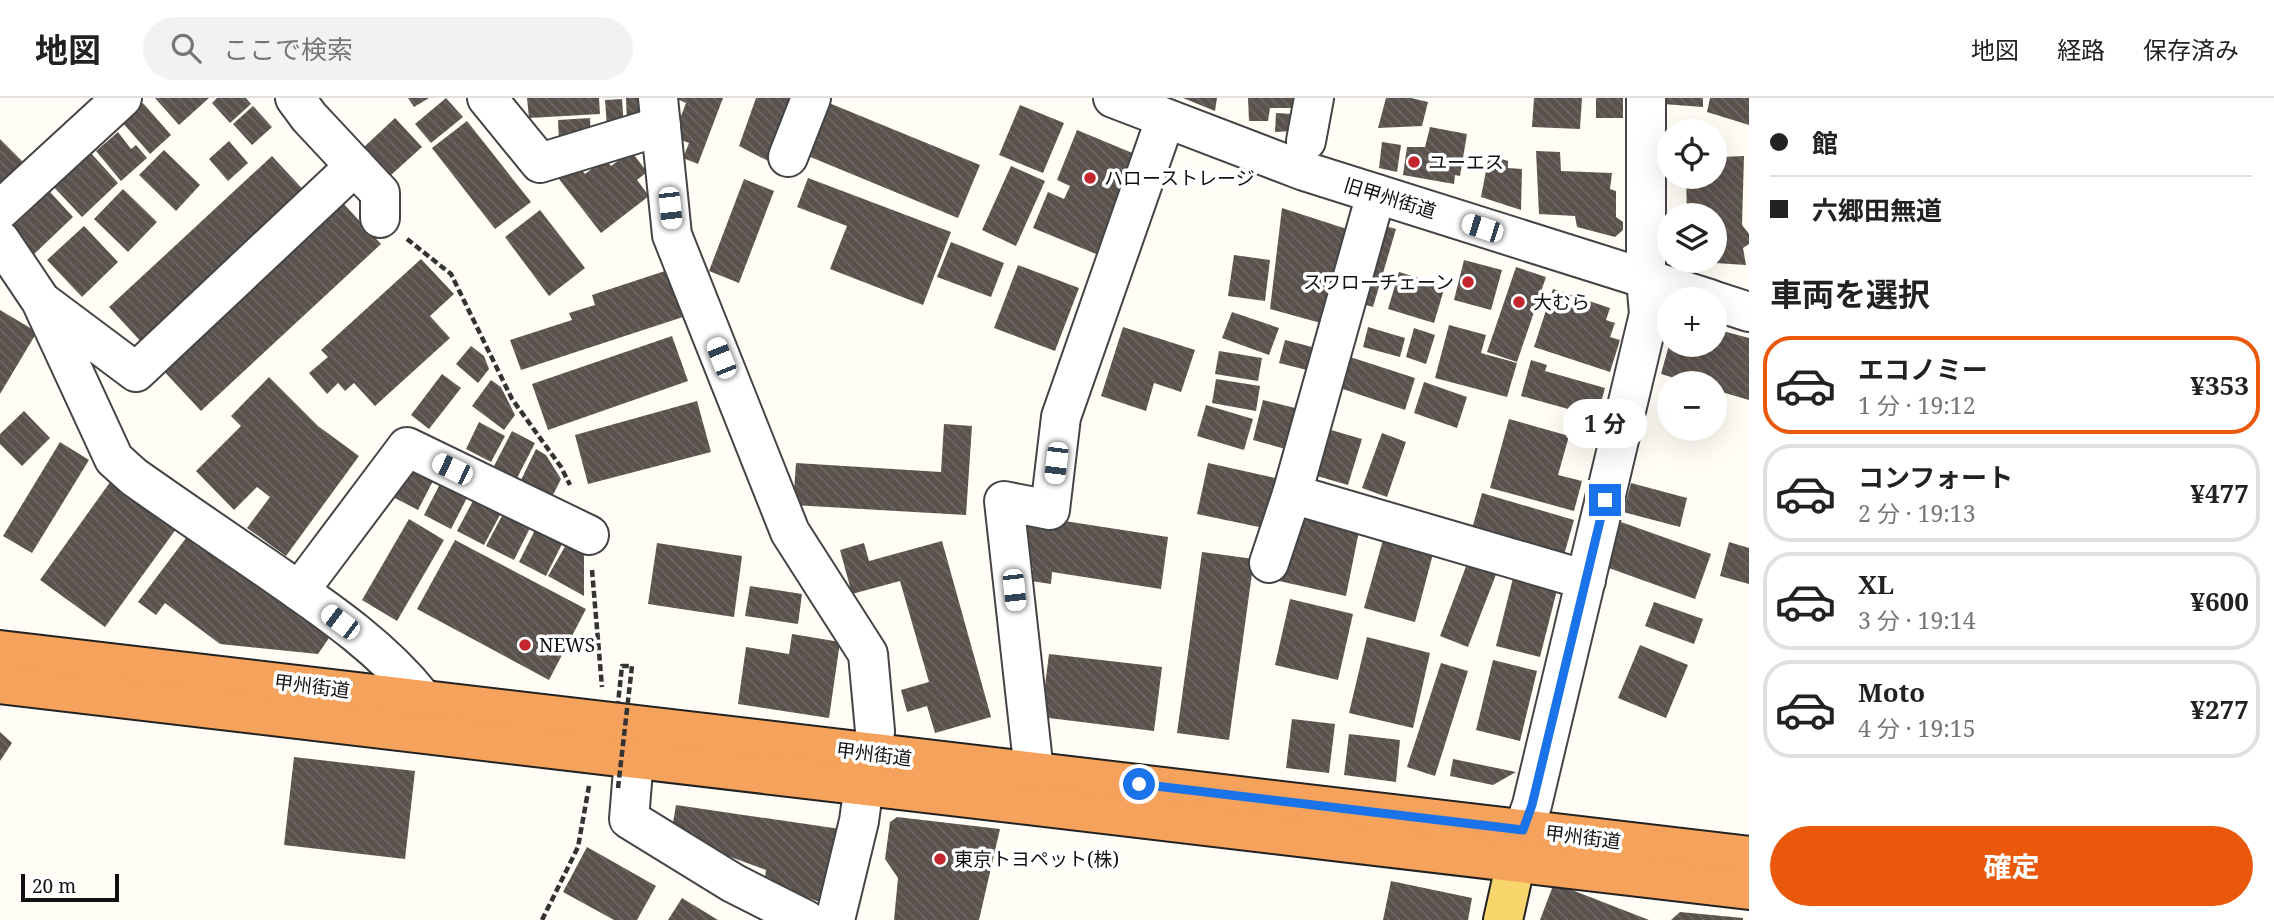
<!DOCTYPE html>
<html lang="ja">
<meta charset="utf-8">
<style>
:root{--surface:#fff;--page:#f2f2f2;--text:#222;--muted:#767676;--line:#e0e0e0;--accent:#ea580c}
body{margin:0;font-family:"Noto Serif","Noto Sans JP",serif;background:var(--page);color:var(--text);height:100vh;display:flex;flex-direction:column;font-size:26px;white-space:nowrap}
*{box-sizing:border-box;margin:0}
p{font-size:23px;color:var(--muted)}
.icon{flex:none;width:38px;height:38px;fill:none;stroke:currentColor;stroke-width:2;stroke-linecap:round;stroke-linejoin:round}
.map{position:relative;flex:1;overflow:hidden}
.drawer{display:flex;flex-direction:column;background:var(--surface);width:525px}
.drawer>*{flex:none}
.top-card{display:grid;align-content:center;height:154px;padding:0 21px;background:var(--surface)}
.tools{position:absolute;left:1657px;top:21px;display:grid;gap:14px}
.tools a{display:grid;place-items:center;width:70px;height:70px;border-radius:50%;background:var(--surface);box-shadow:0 7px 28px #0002;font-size:35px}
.scale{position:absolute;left:21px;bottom:18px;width:98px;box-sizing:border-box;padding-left:7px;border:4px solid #111;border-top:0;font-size:19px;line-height:24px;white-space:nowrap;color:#111;-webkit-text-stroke:5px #fff;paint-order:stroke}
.end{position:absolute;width:32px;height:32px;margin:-16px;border:9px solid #1a73e8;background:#fff;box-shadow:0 0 0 4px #fff}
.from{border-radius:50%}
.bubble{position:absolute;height:49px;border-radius:24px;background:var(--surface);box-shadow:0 7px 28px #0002;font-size:23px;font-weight:700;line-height:49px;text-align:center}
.car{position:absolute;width:21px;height:42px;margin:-21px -10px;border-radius:9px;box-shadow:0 0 5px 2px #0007;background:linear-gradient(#fff 24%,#345 0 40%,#fff 0 76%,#345 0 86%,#fff 0)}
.top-card b{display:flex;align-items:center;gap:24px;height:66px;font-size:26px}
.top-card b+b{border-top:2px solid var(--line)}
.top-card i{width:18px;height:18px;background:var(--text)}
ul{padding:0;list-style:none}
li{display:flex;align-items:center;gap:21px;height:98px;margin:0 14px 10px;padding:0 7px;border:4px solid var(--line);border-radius:28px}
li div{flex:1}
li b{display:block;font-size:26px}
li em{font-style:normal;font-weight:700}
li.active{border-color:var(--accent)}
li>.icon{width:63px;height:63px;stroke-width:1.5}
h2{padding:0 21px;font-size:32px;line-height:84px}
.action{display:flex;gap:14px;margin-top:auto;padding:14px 21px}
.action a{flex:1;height:80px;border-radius:42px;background:var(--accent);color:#fff;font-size:28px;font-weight:700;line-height:80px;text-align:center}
header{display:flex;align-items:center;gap:42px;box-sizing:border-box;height:98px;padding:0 35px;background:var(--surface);border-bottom:2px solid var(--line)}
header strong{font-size:33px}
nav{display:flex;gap:38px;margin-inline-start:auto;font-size:24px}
.search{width:490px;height:63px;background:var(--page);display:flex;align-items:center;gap:18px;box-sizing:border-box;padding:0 24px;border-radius:38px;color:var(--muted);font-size:26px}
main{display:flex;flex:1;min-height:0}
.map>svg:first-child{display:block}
</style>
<header>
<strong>地図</strong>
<div class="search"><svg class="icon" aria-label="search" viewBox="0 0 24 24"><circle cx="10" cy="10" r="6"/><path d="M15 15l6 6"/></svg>ここで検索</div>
<nav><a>地図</a><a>経路</a><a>保存済み</a></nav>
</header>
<main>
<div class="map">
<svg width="1749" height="822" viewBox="0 0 1749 822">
<defs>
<pattern id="building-back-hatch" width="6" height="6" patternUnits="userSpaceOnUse" patternTransform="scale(1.75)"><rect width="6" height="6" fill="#5a524d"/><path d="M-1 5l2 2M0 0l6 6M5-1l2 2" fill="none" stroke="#6d6662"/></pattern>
</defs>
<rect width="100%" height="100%" fill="#fffdf5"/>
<!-- building -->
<g fill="url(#building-back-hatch)">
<polygon points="155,0 209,0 179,27"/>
<polygon points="217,0 246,0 251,6 230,25 212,5"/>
<polygon points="408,0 429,0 414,9"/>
<polygon points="446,0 463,19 431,45 415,26"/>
<polygon points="527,0 599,0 600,16 529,20"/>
<polygon points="626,0 648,0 649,22 627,24"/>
<polygon points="675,0 723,0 698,66 683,60 689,45 673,39 686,5"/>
<polygon points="756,0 796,0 772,65 739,48"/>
<polygon points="1183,0 1217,0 1215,13"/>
<polygon points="1248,0 1297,0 1296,10 1270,10 1268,23 1249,23"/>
<polygon points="1386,0 1411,0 1428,4 1422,28 1378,30"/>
<polygon points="1534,0 1582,0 1580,31 1532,29"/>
<rect x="1596" y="0" width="27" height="20"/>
<polygon points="1664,0 1703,0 1703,9 1663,6"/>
<polygon points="1710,0 1749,0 1749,27 1707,14"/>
<polygon points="622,1 624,29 607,30 605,2"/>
<polygon points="143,5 171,37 150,56 122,24"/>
<polygon points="829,5 980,67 958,120 808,58"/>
<polygon points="1020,7 1064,25 1043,75 999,57"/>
<polygon points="253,8 272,29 252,47 233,26"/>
<polygon points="1276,15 1292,16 1293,33 1275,34"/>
<polygon points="395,20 422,49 391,77 364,49"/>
<polygon points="590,20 591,42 559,44 558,22"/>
<polygon points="467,23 531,104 495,131 432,50"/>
<polygon points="1430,29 1467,36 1460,78 1455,77 1454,86 1403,77 1407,49 1425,49"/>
<polygon points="1077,32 1142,59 1101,158 1033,130 1048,94 1064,101 1070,88 1057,82"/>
<polygon points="118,34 131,51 136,47 147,60 121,83 96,53"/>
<polygon points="0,41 28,69 0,91"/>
<polygon points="229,43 248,65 228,83 209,61"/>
<polygon points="1382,44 1401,47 1397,74 1379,70"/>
<polygon points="1719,48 1721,59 1744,58 1742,127 1749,136 1749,146 1743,150 1746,167 1715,165 1715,117 1687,117 1686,79 1715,79 1715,49"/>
<polygon points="164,52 200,87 176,113 139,77"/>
<polygon points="89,53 118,85 82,119 52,87"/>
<polygon points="631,53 647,74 637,82 649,98 601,135 559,81 577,67 585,76 605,61 611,68"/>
<polygon points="1536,53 1560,54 1561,73 1612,75 1610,91 1616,93 1616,119 1623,124 1623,132 1615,139 1577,129 1575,118 1539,116"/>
<polygon points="1489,57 1508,63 1508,70 1522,71 1521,112 1481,99"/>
<polygon points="272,58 309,98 146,249 109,209"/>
<polygon points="1011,68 1045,83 1016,148 982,132"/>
<polygon points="808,80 951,134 923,207 830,171 847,128 797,109"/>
<polygon points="744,81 774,93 739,185 709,173"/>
<polygon points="123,91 157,124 128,154 94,121"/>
<polygon points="50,94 73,119 31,159 8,133"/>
<polygon points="341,103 381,146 201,313 161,270"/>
<polygon points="1282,110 1356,134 1328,227 1270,211"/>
<polygon points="540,112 585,170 549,198 505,139"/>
<polygon points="1375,125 1396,131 1373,209 1352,203"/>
<polygon points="84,128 118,164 82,199 47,162"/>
<polygon points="951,144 1004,165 991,199 937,179"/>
<polygon points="1234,157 1270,162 1265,203 1228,198"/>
<polygon points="421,161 454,196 430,218 450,240 375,308 354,285 345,293 338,285 327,296 309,275 328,259 321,252"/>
<polygon points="1464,162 1502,172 1491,212 1454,202"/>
<polygon points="1018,167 1079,190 1055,253 994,230"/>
<polygon points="1516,169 1546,179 1517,264 1487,254"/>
<polygon points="671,171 686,218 521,272 510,242 572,222 569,215 595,207 592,197"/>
<polygon points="1399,174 1445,188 1434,225 1388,211"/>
<polygon points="1553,191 1610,210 1606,222 1615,225 1610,239 1620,242 1610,274 1534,249"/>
<polygon points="0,212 37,234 0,296"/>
<polygon points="1232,214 1279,230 1269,257 1222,240"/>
<polygon points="1449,227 1486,237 1481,255 1517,265 1507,299 1435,280"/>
<polygon points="1123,229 1195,252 1181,294 1154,285 1146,313 1101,298"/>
<polygon points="1368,229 1405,240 1400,259 1363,249"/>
<polygon points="1414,230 1435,237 1426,266 1406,259"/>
<polygon points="1715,231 1749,240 1749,302 1715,292 1715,285 1691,285 1661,276 1669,247 1715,247"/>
<polygon points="672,238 688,283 548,332 532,286"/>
<polygon points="1285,242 1320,251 1315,274 1279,265"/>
<polygon points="471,248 484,258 489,271 478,285 456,266"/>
<polygon points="1219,253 1262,260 1258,283 1215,276"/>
<polygon points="1347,258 1415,280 1405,312 1337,289"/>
<polygon points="1531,262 1547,267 1545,273 1605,290 1597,319 1521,298"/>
<polygon points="442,276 461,290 429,331 411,317"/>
<polygon points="269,279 318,328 359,358 286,458 247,430 270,399 257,389 234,412 196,373 241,328 231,318"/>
<polygon points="1216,281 1260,288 1256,313 1212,305"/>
<polygon points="491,282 501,289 515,317 504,332 472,308"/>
<polygon points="1424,284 1467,299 1457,330 1414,315"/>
<polygon points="1263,302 1303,312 1293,353 1253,342"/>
<polygon points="697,303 711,354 588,386 575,337"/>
<polygon points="1206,307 1253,321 1244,352 1197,338"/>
<polygon points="24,313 50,340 22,368 0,346 0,336"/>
<polygon points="1509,321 1569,338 1558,377 1582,383 1574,413 1490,390"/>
<polygon points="479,324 505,338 491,364 466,351"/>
<polygon points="944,326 972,328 966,417 793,407 796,365 941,374"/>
<polygon points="1331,332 1362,341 1348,387 1317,378"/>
<polygon points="512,333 535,345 516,382 493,370"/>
<polygon points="1382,335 1406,344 1387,399 1362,390"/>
<polygon points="60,344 89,362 32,455 3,438"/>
<polygon points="536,351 546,357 561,381 552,399 521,382"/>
<polygon points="1208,365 1284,382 1273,432 1197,416"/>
<polygon points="407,367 434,381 418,412 391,398"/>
<polygon points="113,380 179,427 105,529 40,482"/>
<polygon points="442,382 469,396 451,431 424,417"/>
<polygon points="1631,385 1687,400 1680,429 1623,414"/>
<polygon points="1482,395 1574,422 1564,457 1472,431"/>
<polygon points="475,399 502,413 484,447 457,433"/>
<polygon points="504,414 531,428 514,462 486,448"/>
<polygon points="1019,416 1168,439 1161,491 1052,474 1051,486 1031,483 1033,470 1011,467"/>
<polygon points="1293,419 1359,433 1346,498 1279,483"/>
<polygon points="409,421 444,442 397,523 362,502"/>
<polygon points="1621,424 1711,456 1695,501 1606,469"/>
<polygon points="536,430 563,444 546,478 519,464"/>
<polygon points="189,436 329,540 318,556 220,546 165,505 156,517 138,504"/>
<polygon points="1384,438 1434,452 1415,524 1364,510"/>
<polygon points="455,442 586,511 549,582 417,511"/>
<polygon points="942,443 991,619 935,635 927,608 907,614 901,592 929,584 900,483 852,496 840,452 864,445 869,463"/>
<polygon points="1729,444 1749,450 1749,486 1720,478"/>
<polygon points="567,445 584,454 584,498 548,478"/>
<polygon points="657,445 742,458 734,519 648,506"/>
<polygon points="1202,454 1254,461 1229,642 1177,635"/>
<polygon points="1468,463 1497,474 1468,549 1440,538"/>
<polygon points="1513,480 1557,492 1540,559 1496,548"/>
<polygon points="750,488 802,496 798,526 745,518"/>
<polygon points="1290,501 1353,516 1338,582 1275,567"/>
<polygon points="1654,504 1703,521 1694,546 1645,528"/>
<polygon points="792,536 840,544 829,620 738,606 746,549 789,556"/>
<polygon points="1367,539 1430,555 1413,630 1349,615"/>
<polygon points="1640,547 1688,567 1666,620 1618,600"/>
<polygon points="1049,556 1162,569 1154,633 1041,619"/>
<polygon points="1493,562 1537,573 1520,643 1476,632"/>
<polygon points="1441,565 1468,573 1435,678 1407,669"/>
<polygon points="1292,621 1335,626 1329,675 1286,670"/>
<polygon points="0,634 12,645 0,663"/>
<polygon points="1349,636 1400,642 1396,684 1344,677"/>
<polygon points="294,659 415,673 405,761 284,747"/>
<polygon points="1453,661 1516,674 1493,687 1450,678"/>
<polygon points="676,707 840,731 829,807 764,785 766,772 671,737"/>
<polygon points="897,719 1000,731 979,822 894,822 898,780 885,761 890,724"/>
<polygon points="587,749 656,788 637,822 614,822 563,794"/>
<polygon points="1391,783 1472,800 1468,822 1383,822"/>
<polygon points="1554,785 1649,822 1540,822"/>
<polygon points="682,800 718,822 668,822"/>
<polygon points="1680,814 1743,820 1743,822 1671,822"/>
</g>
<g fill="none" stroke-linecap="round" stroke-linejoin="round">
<defs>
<g id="minor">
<polyline points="295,0 309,19 380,95 380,120"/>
<polyline points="487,0 540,65 661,28"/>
<polyline points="658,0 672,137 790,434 868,556 875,633 873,656"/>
<polyline points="1113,0 1304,73 1710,201"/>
<polyline points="1306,43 1314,0"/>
<polyline points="788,59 811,0"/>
<polyline points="0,112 122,0"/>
<path d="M0 142 41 203 114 361 134 379C178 410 222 440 266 470 322 509 380 547 422 600"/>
<polyline points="1715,203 1749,214"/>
<polyline points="45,206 136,274 355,68"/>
<polyline points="1292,396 1586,482"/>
<polyline points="1269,465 1292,396 1376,96"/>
<polyline points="299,493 407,349 589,437"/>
<polyline points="634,660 629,721 733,785 806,822"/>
<polyline points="1034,674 1004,403 1050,412 1061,319 1165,22"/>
<polyline points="1523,732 1532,707 1649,216 1646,181 1646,0"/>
<polyline points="835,822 859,723 864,687"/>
</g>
<polyline id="major" points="1503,822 1523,732"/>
<g id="highway">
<polyline points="0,552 1749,758"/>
<polyline points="0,586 1749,792"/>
</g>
</defs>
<!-- minor casing -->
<use href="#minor" stroke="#444" stroke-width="42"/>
<!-- major casing -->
<use href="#major" stroke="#222" stroke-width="42"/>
<!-- highway casing -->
<use href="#highway" stroke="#222" stroke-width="42"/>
<!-- path -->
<g stroke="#333" stroke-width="4.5" stroke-dasharray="7 3.5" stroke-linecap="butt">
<polyline points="407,141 451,176 512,301 561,369 570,387"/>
<polyline points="592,472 602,589"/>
<polyline points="542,822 578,749 589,688"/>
</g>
<!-- minor -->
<use href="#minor" stroke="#fff" stroke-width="38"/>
<!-- major -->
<use href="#major" stroke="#f9d66b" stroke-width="38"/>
<!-- highway -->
<use href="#highway" stroke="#f5a25d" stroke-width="38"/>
<!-- path-bridge -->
<polyline stroke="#333" stroke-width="4.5" stroke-dasharray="7 3.5" stroke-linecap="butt" points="618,690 632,568 622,568 618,605"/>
</g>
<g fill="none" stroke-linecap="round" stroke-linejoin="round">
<!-- route -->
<polyline stroke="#1a73e8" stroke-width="9" points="1139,686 1523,732 1532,707 1605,402"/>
</g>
<!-- markers -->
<g fill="#c4262e" stroke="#fff" stroke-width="2.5">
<circle cx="1414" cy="64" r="7"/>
<circle cx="1090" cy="80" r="7"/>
<circle cx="1468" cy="184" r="7"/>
<circle cx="1519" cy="204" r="7"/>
<circle cx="525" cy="547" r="7"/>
<circle cx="940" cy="761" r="7"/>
</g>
<g text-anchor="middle" stroke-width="7" stroke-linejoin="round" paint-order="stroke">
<!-- poi labels -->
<g font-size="19" fill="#111" stroke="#fff" text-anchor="start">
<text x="1428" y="71">ユーエス</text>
<text x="1104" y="87">ハローストレージ</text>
<text x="1454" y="191" text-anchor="end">スワローチェーン</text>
<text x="1533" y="211">大むら</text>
<text x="539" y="554">NEWS</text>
<text x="954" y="768">東京トヨペット(株)</text>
</g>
<!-- street labels -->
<g font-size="19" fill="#111" stroke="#fff">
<text transform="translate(1390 100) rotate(17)" y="7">旧甲州街道</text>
<text transform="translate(312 588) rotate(7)" y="7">甲州街道</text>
<text transform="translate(874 656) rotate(7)" y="7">甲州街道</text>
<text transform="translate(1583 739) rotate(7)" y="7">甲州街道</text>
</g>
</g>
</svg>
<div class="tools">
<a><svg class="icon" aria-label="locate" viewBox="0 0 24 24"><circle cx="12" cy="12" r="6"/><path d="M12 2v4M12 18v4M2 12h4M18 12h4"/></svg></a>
<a><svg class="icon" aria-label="layers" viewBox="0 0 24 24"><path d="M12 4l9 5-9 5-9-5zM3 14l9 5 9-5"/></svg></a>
<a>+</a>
<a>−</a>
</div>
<div class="scale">20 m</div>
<i class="end from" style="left:1139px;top:686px"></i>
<i class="end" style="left:1605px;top:402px"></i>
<div class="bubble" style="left:1563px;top:301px;width:84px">1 分</div>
<i class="car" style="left:670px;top:110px;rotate:174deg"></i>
<i class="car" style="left:1482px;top:130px;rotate:288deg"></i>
<i class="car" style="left:721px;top:260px;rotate:338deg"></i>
<i class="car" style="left:1056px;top:365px;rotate:187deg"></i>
<i class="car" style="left:452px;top:371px;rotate:296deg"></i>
<i class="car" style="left:1014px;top:492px;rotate:174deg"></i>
<i class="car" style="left:340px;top:524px;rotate:307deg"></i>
</div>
<section class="drawer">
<div class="top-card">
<b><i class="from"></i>館</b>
<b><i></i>六郷田無道</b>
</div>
<h2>車両を選択</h2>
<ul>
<li class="active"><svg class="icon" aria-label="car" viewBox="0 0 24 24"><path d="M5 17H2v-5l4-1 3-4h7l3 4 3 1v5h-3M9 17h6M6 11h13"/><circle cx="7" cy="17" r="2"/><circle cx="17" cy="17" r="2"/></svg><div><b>エコノミー</b><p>1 分 · 19:12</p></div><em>¥353</em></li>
<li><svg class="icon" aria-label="car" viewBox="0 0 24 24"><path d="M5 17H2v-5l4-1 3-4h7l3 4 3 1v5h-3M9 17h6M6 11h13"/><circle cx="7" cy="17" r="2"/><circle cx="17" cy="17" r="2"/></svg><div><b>コンフォート</b><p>2 分 · 19:13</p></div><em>¥477</em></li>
<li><svg class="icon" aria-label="car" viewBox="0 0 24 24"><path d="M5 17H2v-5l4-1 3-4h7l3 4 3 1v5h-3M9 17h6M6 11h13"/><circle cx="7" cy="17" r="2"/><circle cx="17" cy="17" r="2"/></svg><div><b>XL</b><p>3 分 · 19:14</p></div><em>¥600</em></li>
<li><svg class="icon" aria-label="car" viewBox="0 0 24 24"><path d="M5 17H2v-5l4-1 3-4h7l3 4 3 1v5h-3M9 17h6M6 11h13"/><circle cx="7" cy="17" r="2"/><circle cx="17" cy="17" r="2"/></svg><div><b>Moto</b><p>4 分 · 19:15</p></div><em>¥277</em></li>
</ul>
<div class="action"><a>確定</a></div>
</section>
</main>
